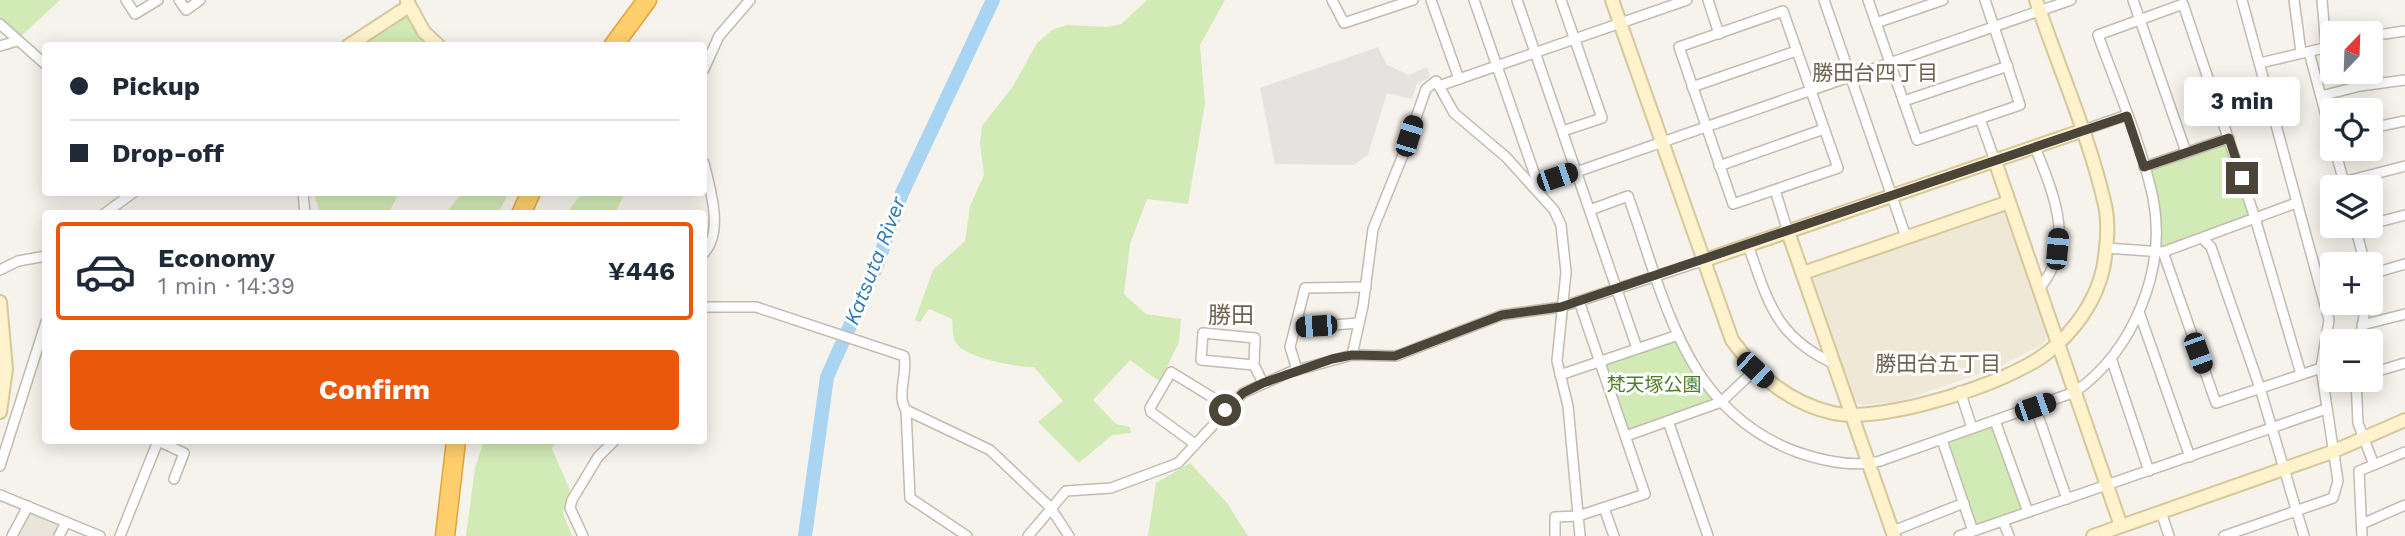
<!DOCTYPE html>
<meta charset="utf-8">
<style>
:root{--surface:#fff;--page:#f6f6f7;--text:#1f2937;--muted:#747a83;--line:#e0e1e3;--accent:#ea580c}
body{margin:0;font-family:"Work Sans","Noto Sans JP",sans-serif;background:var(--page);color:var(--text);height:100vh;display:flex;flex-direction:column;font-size:26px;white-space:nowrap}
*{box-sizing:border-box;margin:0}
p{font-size:23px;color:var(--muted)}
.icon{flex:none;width:38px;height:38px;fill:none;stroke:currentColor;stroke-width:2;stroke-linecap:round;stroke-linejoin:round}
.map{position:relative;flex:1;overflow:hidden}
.drawer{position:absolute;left:42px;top:210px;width:665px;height:234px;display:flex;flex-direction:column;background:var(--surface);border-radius:7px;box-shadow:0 4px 18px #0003}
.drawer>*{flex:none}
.guide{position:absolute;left:42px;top:42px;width:665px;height:154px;border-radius:7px;box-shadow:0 4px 18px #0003;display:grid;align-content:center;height:154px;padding:0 28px;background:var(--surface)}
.needle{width:46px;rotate:23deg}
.tools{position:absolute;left:2320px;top:21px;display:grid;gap:14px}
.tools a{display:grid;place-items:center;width:63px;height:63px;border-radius:7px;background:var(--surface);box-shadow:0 4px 18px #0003;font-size:35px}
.end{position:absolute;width:32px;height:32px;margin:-16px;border:9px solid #4b4439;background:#fff;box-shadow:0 0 0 4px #fff}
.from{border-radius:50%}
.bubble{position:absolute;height:49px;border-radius:7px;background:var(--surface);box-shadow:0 4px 18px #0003;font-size:23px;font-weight:700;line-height:49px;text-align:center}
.car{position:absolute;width:21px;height:42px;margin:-21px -10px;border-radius:9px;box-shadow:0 0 5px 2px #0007;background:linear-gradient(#222 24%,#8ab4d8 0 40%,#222 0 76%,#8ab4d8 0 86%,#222 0)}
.guide b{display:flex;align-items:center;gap:24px;height:66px;font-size:26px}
.guide b+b{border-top:2px solid var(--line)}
.guide i{width:18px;height:18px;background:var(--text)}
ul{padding:12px 0 0;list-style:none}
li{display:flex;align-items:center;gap:21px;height:98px;margin:0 14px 10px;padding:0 14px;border:4px solid var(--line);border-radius:7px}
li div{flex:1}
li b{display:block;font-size:26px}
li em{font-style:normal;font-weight:700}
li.current{border-color:var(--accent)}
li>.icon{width:63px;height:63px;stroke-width:1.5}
.button{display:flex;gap:14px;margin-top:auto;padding:14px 28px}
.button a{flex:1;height:80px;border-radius:7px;background:var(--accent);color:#fff;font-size:28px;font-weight:700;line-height:80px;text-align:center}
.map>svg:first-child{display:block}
</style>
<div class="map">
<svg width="2405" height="536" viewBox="0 0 2405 536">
<rect width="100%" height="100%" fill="#f6f3ec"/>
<!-- residential -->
<polygon fill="#eae5da" points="32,512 57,523 60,528 56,536 16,536 27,513"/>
<!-- education -->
<polygon fill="#efe8d6" points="2002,210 2008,213 2049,335 2042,345 1999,367 1898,402 1861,405 1855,402 1812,282 1815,276"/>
<!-- green -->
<g fill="#d2eab5">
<polygon points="0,0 60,0 19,38 0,21"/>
<path d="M1147 0H1225L1200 45 1205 104 1188 204 1147 199 1130 244 1124 294 1146 314 1181 319 1179 342 1160 382 1130 360 1093 400 1116 424 1130 427 1131 433 1112 435 1079 463 1038 422 1063 401 1034 367C1017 367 962 358 955 341 952 335 953 325 952 319L929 309 920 322 915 320 933 270 965 241 970 206 984 175 980 143 982 126 1013 86 1037 43 1052 30 1067 25 1108 27 1121 24Z"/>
<polygon points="406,15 428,45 358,46"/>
<polygon points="2227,142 2251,215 2164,249 2156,248 2147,168"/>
<polygon points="583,192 625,192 625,193 615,213 567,213"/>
<polygon points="314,193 314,192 399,193 388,214 320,213"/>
<polygon points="462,193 462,192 509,193 498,213 446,213"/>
<polygon points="1677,337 1688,366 1717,401 1628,432 1604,362"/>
<polygon points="1995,421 2028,512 1973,531 1942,440"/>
<polygon points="484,441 556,441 552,449 570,490 563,513 572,536 466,536 475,468"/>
<polygon points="1190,463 1227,503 1248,536 1148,536 1156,483"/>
</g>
<!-- parking -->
<polygon fill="#e5e3e0" points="1378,47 1387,65 1409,75 1427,67 1430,77 1417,84 1412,99 1387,93 1368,155 1354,165 1275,164 1260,88"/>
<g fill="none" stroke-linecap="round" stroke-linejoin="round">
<!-- river -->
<polyline stroke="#a9d4f2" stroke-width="14" points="805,536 827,377 876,268 902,193 993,0"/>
<defs>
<g id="street">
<polyline points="126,0 135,14 158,0"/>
<polyline points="179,0 186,10 200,0"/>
<polyline points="1332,0 1344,23 1413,0"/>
<polyline points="1431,0 1459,79"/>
<polyline points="1474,0 1538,184"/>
<polyline points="1517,0 1637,348"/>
<polyline points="1561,0 1602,118 1563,131"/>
<polyline points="1708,0 1719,34"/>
<polyline points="1824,0 1906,237"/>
<polyline points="1868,0 1917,140 2020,105 1985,0"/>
<polyline points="2133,0 2186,152"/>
<polyline points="2294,0 2301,52"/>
<polyline points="2322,0 2326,47"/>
<polygon points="1783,11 1838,168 1733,204 1679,47"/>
<polyline points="1876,23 1943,0"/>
<polyline points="0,24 46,65"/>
<polyline points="2371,36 2405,31"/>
<polyline points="0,46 17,41"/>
<polyline points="2309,52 2333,142"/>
<polyline points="2260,63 2333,46"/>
<polyline points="704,69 719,36 750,0"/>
<polyline points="1439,86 1454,113 1506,157 1554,210 1561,225 1566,272 1557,361 1568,406 1580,536"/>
<polyline points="1692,87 1796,51"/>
<polyline points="2321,96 2360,86 2405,80"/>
<polyline points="1904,101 2008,66"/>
<polyline points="1980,119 1995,161"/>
<polyline points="2371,128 2405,121"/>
<polyline points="2081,131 2127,115"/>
<path d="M2035 147C2053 193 2077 244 2039 289"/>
<polyline points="2335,149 2345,187"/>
<path d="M704 163C710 189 724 231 704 253"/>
<polyline points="1719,166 1824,129"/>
<polyline points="2144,167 2229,138"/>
<polyline points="2343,182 2405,166"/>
<polyline points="1533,187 2071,0"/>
<polyline points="1775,190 1788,232"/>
<polyline points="303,192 305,214"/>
<path d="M1590 210 1628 196C1665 298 1683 410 1797 452 1823 461 1853 468 1880 461L2075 392C2134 350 2167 269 2153 198 2141 142 2117 88 2098 35L2183 4 2255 218 2301 374"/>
<polyline points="104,214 134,192"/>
<polyline points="2371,224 2405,215"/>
<polyline points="2355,226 2365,264"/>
<polyline points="2203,239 2211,247 2260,388 2304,536"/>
<path d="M1748 245C1768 302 1776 338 1835 364"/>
<polyline points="2106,248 2163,252 2296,203"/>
<polyline points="2163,252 2216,403 2321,368"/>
<polyline points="0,270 18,261 46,256"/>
<polyline points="2371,274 2405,264"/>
<path d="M704 307H756L904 356C908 373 896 396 906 410L990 450 1050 507 1069 536"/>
<polyline points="2139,312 2190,457"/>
<polyline points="2362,325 2405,314"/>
<polyline points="1295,328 1359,323"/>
<polyline points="2360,341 2366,303"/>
<polyline points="1352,355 1363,306 1373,229 1403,155 1426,89 1436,81 1439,86 1459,79 1687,0"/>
<polyline points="2111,358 2149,471"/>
<polyline points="1254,365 1201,360 1203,333 1255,338 1254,365 1263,383"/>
<polyline points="1297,370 1290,347 1305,288 1366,287"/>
<polyline points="2371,373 2405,363"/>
<polyline points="1560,375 1678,335"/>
<polyline points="2356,380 2358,423 2374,465"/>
<polyline points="1960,391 1972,428"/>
<polyline points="2035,407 2067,499"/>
<polyline points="906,410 910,498 967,536"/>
<polyline points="1668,421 1708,536"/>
<polyline points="1995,421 2028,512"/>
<polyline points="1626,436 1721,402 1755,370"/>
<polyline points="1942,440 1973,531"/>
<polyline points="158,441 184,453 174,479"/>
<polyline points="1195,444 1151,412 1150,408 1171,372 1228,407"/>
<polyline points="0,466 46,322"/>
<polyline points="0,495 100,536"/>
<polyline points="1604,508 1614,536"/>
<polyline points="2161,512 2169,536"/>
<polyline points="2003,521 2009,536"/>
<polyline points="2362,524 2405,505"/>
<polyline points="1893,531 1964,503"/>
<polyline points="12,536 28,506"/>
<polyline points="59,536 66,522"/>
<polyline points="120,536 158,441"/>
<polyline points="583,536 570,508 572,500 598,457 614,441"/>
<polyline points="1028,536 1066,491 1111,488 1178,463 1243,393 1290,372 1352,355 1396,356 1502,315 1561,307 1702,261"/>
<polyline points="1555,536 1555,517 1578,516 1645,494 1579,301"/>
<polyline points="1959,536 2326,409"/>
<polyline points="2224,536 2333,498 2338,481 2321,368 2329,320 2242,0"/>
<polyline points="2362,536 2359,471 2405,452"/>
</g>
<g id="secondary">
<path d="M1612 0 1732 340C1758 376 1789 403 1833 413 1882 424 2010 383 2048 352 2074 332 2096 301 2103 269 2107 247 2110 223 2104 201 2088 133 2058 66 2036 0"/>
<polyline points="407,1 424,32 439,46"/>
<polyline points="348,46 409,6"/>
<polyline points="1995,161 2121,526"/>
<polyline points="1788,232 1894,536"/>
<polyline points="1702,261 2081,131"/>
<polyline points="1803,273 2009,202"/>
<polyline points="0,302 6,369 0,412"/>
<polyline points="2093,536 2332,452 2405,420"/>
</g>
<g id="highway">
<polyline points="613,46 647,0"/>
<polyline points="521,214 531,192"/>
<polyline points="445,536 456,441"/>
</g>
</defs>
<!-- street casing -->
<use href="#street" stroke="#c2bbae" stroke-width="12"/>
<!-- secondary casing -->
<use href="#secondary" stroke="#d6c79b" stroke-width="16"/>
<!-- highway casing -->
<use href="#highway" stroke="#e0a43c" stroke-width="21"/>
<!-- street -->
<use href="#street" stroke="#fff" stroke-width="9"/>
<!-- secondary -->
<use href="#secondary" stroke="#fff3cd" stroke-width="12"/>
<!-- highway -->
<use href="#highway" stroke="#ffcf6e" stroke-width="18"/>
</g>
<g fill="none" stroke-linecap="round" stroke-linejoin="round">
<!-- route -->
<polyline stroke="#4b4439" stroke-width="9" points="1225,410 1243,393 1263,383 1332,359 1352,355 1395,356 1502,315 1561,307 2127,116 2144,167 2229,138 2242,178"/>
</g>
<g text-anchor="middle" stroke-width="6" stroke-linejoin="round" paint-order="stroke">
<!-- park labels -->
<g font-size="19" fill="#4a7f2a" stroke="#fff">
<text x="1654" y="391">梵天塚公園</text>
</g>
<!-- neighbourhood labels -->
<g font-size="21" fill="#6e6250" stroke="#fff">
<text x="1875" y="80">勝田台四丁目</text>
<text x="1938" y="371">勝田台五丁目</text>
</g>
<!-- water labels -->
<g font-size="21" font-style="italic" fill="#2e7ab2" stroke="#fff">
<text transform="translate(875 261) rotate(-69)" y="7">Katsuta River</text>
</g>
<!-- quarter labels -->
<g font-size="23" fill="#6e6250" stroke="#fff">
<text x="1231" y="323">勝田</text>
</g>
</g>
</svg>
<div class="tools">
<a><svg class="needle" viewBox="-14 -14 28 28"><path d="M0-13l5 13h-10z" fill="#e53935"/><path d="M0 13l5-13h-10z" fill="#747a83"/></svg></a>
<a><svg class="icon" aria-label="locate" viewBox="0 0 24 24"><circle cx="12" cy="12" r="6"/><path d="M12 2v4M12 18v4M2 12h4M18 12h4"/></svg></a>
<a><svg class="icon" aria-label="layers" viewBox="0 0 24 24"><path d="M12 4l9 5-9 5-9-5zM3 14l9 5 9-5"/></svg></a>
<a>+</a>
<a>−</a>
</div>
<i class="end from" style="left:1225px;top:410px"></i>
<i class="end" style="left:2242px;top:178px"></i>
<div class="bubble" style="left:2184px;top:77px;width:116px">3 min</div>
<i class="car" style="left:1409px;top:136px;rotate:17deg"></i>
<i class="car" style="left:1557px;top:177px;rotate:71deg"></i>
<i class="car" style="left:2057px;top:249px;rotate:5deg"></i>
<i class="car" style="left:1316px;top:326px;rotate:266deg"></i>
<i class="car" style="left:2198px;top:353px;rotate:160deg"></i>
<i class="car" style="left:1755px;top:370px;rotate:133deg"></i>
<i class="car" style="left:2035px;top:407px;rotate:71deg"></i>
<div class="guide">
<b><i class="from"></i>Pickup</b>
<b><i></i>Drop-off</b>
</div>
<section class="drawer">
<ul>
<li class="current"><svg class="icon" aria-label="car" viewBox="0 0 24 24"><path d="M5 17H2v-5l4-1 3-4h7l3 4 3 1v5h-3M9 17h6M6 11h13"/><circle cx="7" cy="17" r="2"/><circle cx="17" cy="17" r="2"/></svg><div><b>Economy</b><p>1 min · 14:39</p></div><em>¥446</em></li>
</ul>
<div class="button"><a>Confirm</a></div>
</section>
</div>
